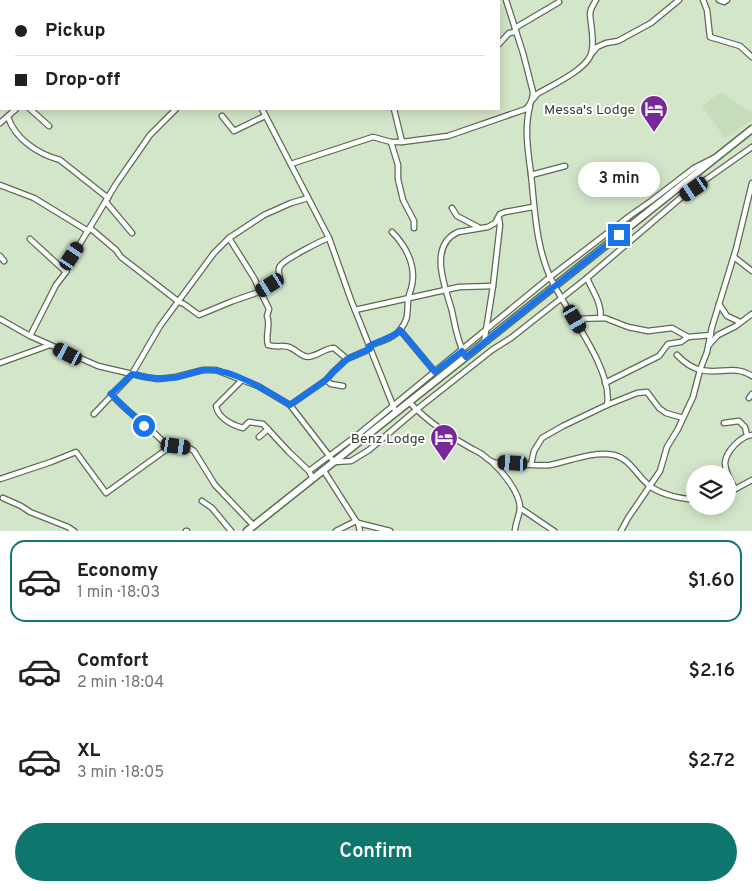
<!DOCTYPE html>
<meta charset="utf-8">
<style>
:root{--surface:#fff;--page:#f2f2f2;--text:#202124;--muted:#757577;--line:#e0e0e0;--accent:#0f766e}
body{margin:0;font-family:Overpass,sans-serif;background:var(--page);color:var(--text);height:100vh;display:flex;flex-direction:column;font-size:19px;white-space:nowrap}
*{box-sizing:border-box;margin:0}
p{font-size:16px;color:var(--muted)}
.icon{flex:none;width:28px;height:28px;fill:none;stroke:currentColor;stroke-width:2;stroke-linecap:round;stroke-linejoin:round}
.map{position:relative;height:531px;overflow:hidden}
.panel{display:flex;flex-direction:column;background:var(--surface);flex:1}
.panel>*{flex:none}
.guide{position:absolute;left:0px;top:0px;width:500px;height:110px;box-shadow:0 2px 12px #0003;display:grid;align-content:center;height:110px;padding:0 15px;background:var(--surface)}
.tools{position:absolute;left:686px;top:465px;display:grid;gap:10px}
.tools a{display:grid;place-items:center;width:50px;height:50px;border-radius:50%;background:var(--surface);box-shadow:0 2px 12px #0003;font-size:25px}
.end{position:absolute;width:22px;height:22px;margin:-11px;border:6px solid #1a73e8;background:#fff;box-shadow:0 0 0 2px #fff}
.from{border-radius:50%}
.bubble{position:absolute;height:35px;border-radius:18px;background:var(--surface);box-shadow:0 2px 12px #0003;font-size:16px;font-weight:600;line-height:35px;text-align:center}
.car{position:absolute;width:15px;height:30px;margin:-15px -8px;border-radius:6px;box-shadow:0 0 4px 1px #0007;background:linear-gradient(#222 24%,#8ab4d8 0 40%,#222 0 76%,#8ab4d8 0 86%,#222 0)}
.guide b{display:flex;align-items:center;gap:18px;height:48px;font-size:19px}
.guide b+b{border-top:1px solid var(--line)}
.guide i{width:12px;height:12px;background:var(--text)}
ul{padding:9px 0 0;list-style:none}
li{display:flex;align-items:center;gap:15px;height:82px;margin:0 10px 8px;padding:0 5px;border:2px solid transparent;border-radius:15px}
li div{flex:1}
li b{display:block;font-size:19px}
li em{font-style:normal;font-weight:600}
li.current{border-color:var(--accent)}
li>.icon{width:45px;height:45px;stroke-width:1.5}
.primary-button{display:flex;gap:10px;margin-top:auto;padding:10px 15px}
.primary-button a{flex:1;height:58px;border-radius:30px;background:var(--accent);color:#fff;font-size:20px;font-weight:600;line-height:58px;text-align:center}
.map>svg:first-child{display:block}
</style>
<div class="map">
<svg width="752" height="531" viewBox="0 0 752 531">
<rect width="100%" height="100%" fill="#d4e6ca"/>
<!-- built -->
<polygon fill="#c6dcba" points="721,92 752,113 752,120 725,138 702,106"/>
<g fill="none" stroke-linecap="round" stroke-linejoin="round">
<defs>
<g id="minor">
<polyline points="227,0 227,1"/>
<polyline points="300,0 301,1"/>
<polyline points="703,0 707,10 710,37 740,46 752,57"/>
<polyline points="719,0 724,2 727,0"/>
<polyline points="88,1 89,0"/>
<polyline points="369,1 371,0"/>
<polyline points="469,1 471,0"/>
<polyline points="0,26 1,26"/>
<polyline points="515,28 559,2"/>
<polyline points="499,44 509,33 516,32"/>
<polyline points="593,52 597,47 606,43 618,41 651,23 679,0"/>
<path d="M533 99 537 94C552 85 591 68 592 50 594 39 591 26 590 14L591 9 596 0"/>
<path d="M530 106C524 128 528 152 531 174 535 212 536 251 554 285 569 314 614 372 607 405"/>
<polyline points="30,109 49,126"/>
<polyline points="262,109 329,238 351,300 396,413"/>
<polyline points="394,109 402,142"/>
<polyline points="222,116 234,131 265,116"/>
<path d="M8 117C15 139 38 154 60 160L108 198"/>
<polyline points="0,123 16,109"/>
<polyline points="391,142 398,165 398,179 403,200 414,221 414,228"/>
<path d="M291 164 373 137 391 142H402L448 136 526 109C531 104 533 99 533 92L523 53 506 0"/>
<polyline points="531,175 565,166"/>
<polyline points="0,185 34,198 88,231"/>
<polyline points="106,202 132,233"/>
<polyline points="452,208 457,216 478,227"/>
<path d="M90 228 116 250 121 257 179 302 184 304 199 315 233 301 256 293 280 279C279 273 277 268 282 264 288 258 320 241 329 238"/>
<path d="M229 238 254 278 269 309 267 316C271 325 265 335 268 345 276 348 284 344 291 348 298 351 303 359 312 356 320 354 326 348 334 348L347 359"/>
<polyline points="30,239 66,272"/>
<polyline points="0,256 4,261"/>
<polyline points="734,257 752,271"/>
<path d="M587 278C592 290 603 305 600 318"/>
<polyline points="719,304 727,316 740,322"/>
<polyline points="355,310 459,287 493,286"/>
<polyline points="0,319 30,336 98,366 145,377 158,379 176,377 203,370 216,370 258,386 290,405 334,462 351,461 369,450 416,410 492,350 511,338 587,278 684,195 752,147"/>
<polyline points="575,319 605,318 628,327 648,331 672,328 688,337 711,335"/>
<polyline points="400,330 435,372"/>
<polyline points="30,336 56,285 66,272 72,257 116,184 150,135 176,109"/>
<polyline points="484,343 493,286 500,225 499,219"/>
<polyline points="709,345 718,335 736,326 752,314"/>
<path d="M369 346C378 342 394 338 400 330 409 319 407 313 408 301 408 295 411 291 412 285 416 265 406 246 392 232"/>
<path d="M464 353C457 340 455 326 452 311 446 289 427 246 458 232L488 227 495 223 500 214 505 212 533 207"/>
<path d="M677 355C706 386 728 360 752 376"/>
<polyline points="0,363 50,345"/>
<path d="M242 380 216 406C218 418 232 425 243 428L249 422 263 424 289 452 309 471 313 479"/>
<polyline points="326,380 331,384 343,386"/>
<polyline points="605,383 659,356 668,344 681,342 688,337"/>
<polyline points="749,398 752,394"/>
<path d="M409 402C430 424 455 440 480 453 485 456 489 461 493 462 498 464 544 466 550 465 571 461 592 451 614 455 631 459 638 478 651 487 665 496 680 498 695 500"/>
<polyline points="290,405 326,380 333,372 347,359 370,349"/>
<polyline points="94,414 132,374 160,326 214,253 229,238 264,215 291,203 308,198"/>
<polyline points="724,423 739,421 745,427 747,435"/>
<polyline points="259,437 268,429"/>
<path d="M167 449C177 448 185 444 194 451L215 485 254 526"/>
<path d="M492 462C503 472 519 492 520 507 520 515 515 523 515 531"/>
<polyline points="531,464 534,451 542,438 563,426 607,405 637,393 647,392 659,408 666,413 683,418"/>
<polyline points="309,471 360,433 550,277 631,215 651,201 694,168 714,158"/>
<polyline points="324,471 356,521 358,523 390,531"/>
<path d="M0 479 51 462 76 452 106 493 167 449V446C151 427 128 414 111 394"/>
<path d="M735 489C731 482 725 471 725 463 726 451 741 436 752 435"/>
<polyline points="728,493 752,480"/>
<polyline points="3,498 21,506 30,512 68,527 74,531"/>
<polyline points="202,501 212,508 231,531"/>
<polyline points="520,508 554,531"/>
<polyline points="358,523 360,531"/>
<polyline points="186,531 187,531"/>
<polyline points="336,531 356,521"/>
<polyline points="621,531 628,518 660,471 667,447 678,429 693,397 700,370 707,352 712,327 736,249 752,183"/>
</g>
<polyline id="highway" points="247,531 752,129"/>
</defs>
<!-- minor casing -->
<use href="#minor" stroke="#5b6b52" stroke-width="7"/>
<!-- highway casing -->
<use href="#highway" stroke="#5b6b52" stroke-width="9"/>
<!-- minor -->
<use href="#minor" stroke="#fff" stroke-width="4.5"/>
<!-- highway -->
<use href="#highway" stroke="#fff" stroke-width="6"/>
</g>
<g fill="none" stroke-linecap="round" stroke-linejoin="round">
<!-- route -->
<path stroke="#1a73e8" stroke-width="6" d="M144 426 111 394 132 374C147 378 162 380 178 377 187 375 196 371 204 370 230 367 269 392 290 405L326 380 333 372 347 359 370 349 369 346 396 334 400 330 435 372 462 351 466 357 619 235"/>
</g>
<!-- icons -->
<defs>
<symbol id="hotel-pin" viewBox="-11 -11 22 30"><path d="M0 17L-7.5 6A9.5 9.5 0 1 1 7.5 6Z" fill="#782899" stroke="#fff"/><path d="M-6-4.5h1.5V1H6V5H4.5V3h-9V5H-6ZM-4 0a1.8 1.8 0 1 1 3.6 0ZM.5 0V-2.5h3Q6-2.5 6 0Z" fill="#fff"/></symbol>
</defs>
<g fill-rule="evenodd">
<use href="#hotel-pin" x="638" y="93" width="32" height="43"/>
<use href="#hotel-pin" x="428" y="422" width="32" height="43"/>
</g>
<g text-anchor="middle" stroke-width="4" stroke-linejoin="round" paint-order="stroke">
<!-- poi labels -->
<g font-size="14" fill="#343c31" stroke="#fff" text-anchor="end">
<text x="635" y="114">Messa's Lodge</text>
<text x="425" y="443">Benz Lodge</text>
</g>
</g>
</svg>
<div class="tools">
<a><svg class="icon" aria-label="layers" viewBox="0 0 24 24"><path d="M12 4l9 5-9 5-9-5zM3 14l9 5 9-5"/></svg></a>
</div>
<i class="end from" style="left:144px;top:426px"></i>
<i class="end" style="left:619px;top:235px"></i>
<div class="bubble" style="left:578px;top:162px;width:82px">3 min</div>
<i class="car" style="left:694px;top:189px;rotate:236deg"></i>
<i class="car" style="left:72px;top:256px;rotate:33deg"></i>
<i class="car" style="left:270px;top:285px;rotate:238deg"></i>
<i class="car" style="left:575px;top:319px;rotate:150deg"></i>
<i class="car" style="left:68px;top:354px;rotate:297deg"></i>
<i class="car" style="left:176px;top:446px;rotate:98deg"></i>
<i class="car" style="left:513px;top:463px;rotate:273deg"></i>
<div class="guide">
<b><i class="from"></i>Pickup</b>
<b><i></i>Drop-off</b>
</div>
</div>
<section class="panel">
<ul>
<li class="current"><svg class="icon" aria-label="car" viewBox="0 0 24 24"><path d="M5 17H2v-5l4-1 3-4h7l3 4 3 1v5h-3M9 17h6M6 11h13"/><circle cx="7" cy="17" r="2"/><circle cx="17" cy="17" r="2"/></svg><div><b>Economy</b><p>1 min · 18:03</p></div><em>$1.60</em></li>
<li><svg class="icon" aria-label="car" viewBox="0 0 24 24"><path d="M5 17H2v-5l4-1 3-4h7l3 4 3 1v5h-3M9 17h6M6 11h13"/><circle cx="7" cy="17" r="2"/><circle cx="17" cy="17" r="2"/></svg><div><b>Comfort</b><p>2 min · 18:04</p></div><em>$2.16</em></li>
<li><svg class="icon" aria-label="car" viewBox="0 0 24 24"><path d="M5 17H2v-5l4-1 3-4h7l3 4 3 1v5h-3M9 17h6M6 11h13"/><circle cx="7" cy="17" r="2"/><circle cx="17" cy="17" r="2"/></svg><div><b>XL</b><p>3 min · 18:05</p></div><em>$2.72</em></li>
</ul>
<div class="primary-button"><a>Confirm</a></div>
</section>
